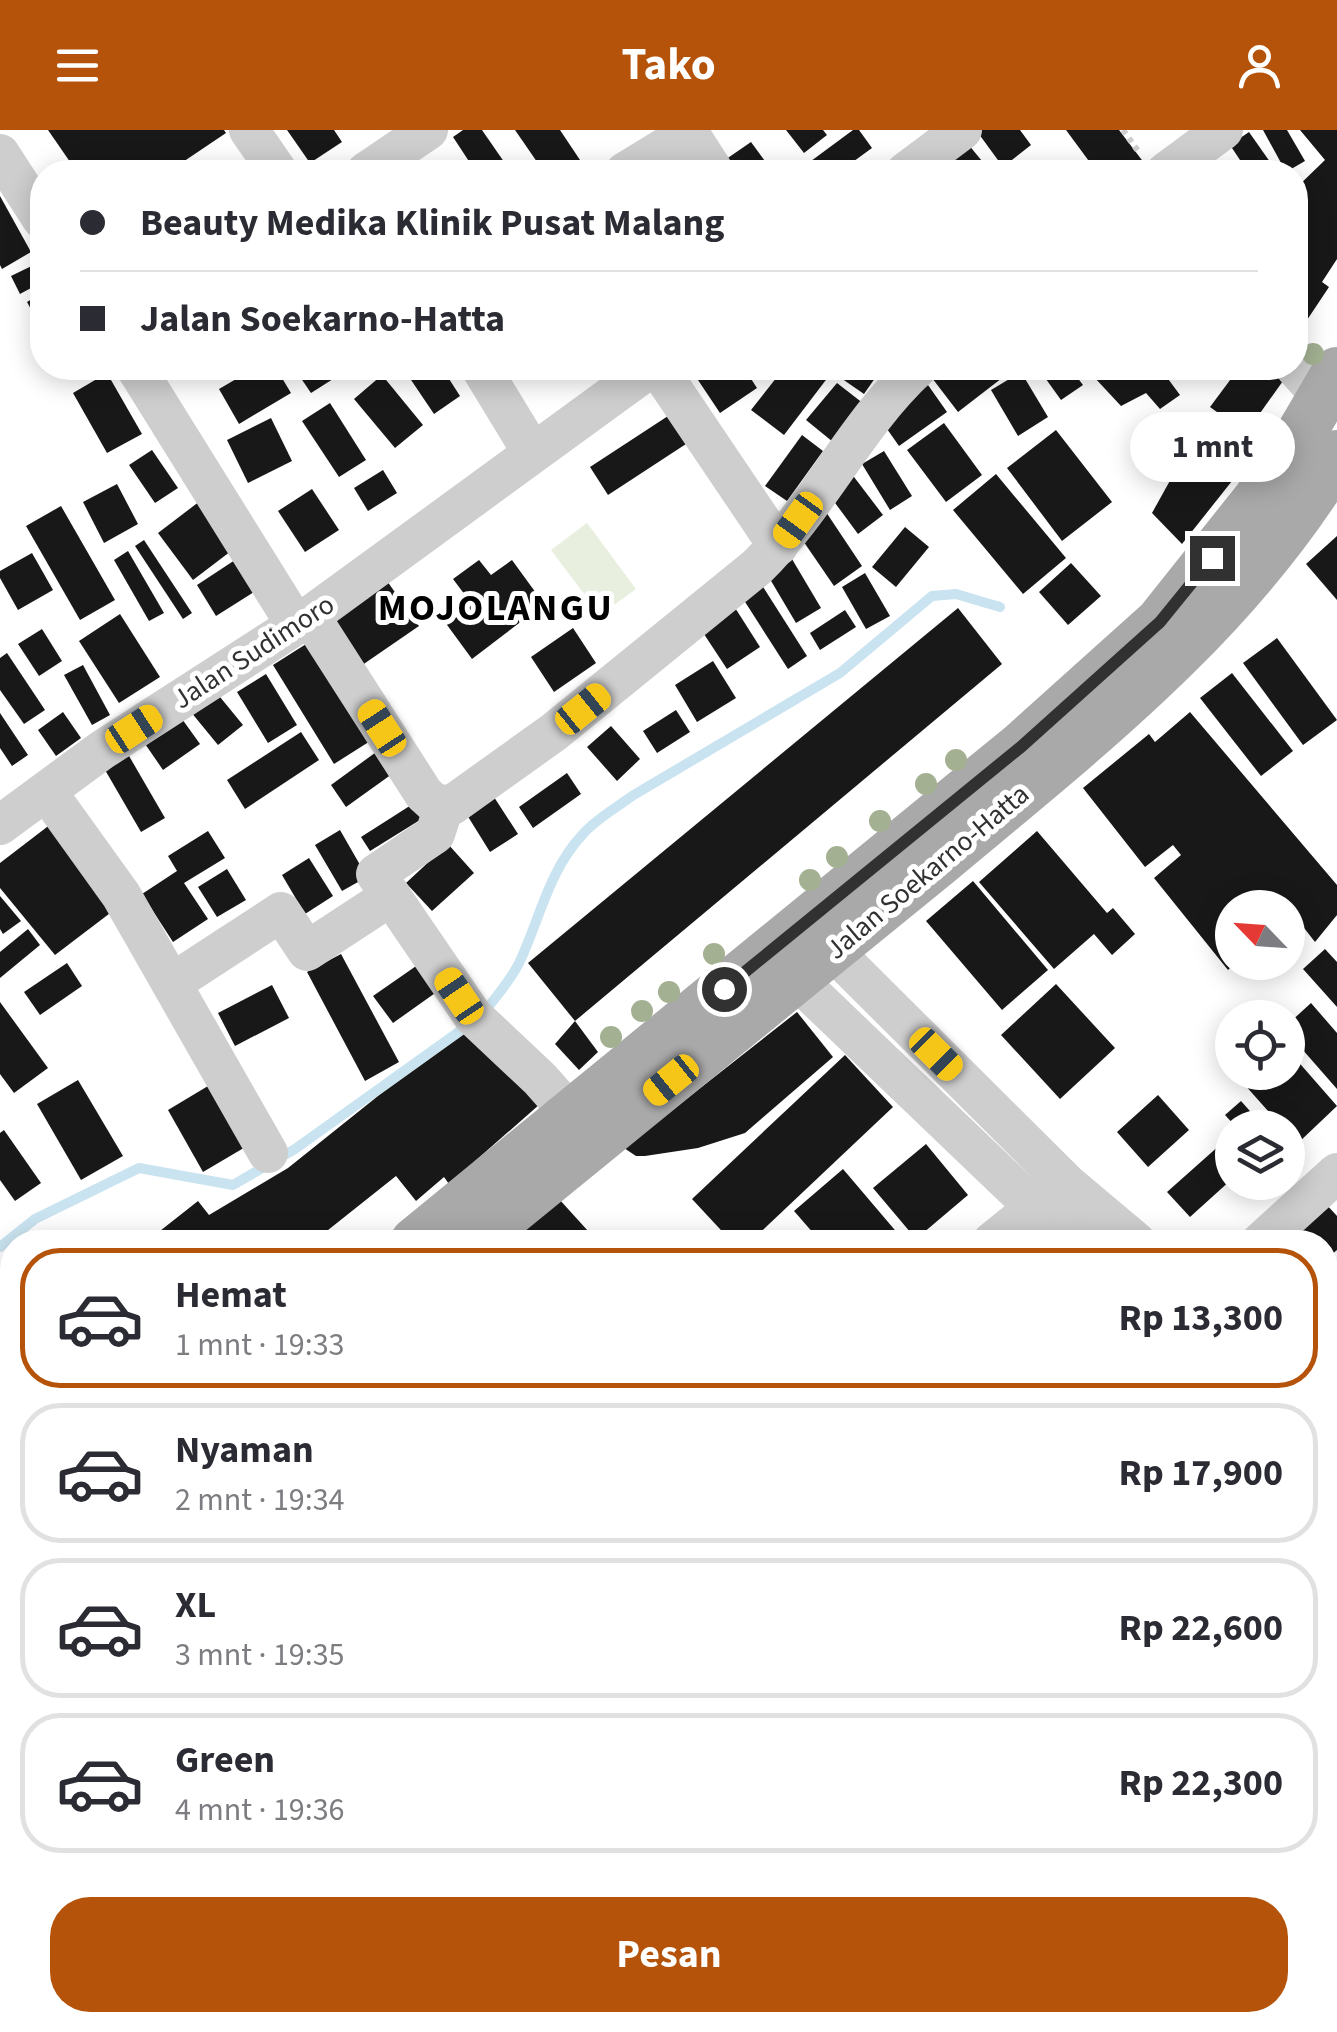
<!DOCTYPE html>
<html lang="id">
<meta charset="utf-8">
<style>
:root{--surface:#fff;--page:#f2f2f3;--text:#2b2b33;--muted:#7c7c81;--line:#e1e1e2;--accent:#b45309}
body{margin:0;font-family:"Source Sans 3",sans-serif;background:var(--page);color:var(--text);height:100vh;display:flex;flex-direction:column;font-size:38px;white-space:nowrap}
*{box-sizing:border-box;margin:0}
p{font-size:32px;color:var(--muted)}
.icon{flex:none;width:55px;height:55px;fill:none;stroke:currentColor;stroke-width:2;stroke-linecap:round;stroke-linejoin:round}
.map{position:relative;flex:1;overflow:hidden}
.details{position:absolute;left:0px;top:1100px;width:1338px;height:802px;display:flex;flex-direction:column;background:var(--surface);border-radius:40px 40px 0 0;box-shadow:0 5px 25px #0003}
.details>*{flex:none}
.top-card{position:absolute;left:30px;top:30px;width:1278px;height:220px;border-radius:40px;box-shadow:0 5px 25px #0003;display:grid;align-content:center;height:220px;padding:0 50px;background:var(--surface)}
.needle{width:65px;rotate:295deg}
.tools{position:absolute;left:1215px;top:760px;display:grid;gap:20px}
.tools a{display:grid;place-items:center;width:90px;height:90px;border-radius:50%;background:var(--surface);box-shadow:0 5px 25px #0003;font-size:50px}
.end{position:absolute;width:45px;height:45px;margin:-22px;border:12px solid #313131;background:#fff;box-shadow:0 0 0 5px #fff}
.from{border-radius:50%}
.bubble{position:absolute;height:70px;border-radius:35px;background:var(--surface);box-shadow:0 5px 25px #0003;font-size:32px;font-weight:700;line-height:70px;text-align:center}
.car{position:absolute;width:30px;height:60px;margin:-30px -15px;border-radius:12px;box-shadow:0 0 8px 2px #0007;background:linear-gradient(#f5c518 24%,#345 0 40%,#f5c518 0 76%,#345 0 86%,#f5c518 0)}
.top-card b{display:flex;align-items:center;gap:35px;height:95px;font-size:38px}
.top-card b+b{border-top:2px solid var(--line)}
.top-card i{width:25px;height:25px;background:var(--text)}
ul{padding:18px 0 0;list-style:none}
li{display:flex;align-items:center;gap:30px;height:140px;margin:0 20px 15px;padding:0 30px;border:5px solid var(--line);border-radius:40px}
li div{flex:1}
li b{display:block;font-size:38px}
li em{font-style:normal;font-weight:700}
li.active{border-color:var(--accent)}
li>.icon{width:90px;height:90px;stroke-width:1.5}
.button{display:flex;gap:20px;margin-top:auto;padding:20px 50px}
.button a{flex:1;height:115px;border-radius:40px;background:var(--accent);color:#fff;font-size:40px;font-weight:700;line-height:115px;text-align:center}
header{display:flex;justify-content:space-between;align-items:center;height:130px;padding:0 50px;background:var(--accent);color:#fff;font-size:45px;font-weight:700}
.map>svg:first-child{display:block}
</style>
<header><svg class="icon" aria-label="menu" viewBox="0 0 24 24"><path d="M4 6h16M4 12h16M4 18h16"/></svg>Tako<svg class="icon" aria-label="person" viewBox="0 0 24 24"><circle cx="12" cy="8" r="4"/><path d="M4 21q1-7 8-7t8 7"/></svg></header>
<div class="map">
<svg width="1337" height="1902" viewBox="0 0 1337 1902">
<rect width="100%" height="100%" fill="#fff"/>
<!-- green -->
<polygon fill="#e8efde" points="587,393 636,459 600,485 551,420"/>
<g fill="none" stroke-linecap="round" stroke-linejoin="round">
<!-- stream -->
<g stroke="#c9e3f0" stroke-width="10">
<path d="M484 883C496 866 512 849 520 831 540 788 549 740 583 704 596 689 616 678 632 666L840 543 932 466 956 464 1000 477"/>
<polyline points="0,1117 35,1089 139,1038 233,1055 295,1019 471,893"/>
</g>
</g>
<!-- building -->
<g fill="#181818">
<polygon points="48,0 224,0 226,3 168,42 77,42"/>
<polygon points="287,0 334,0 342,12 310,33"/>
<polygon points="463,0 482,0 511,42 476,42 453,7"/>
<polygon points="515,0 560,0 588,42 544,42"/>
<polygon points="786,0 823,0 827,5 804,23"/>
<polygon points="853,0 859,0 872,18 839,42 813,42 807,34"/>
<polygon points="976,0 1020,0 1031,15 1003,37"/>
<polygon points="1066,0 1119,0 1151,42 1097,42"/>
<polygon points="1263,0 1287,0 1305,31 1286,42"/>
<polygon points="1300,0 1337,0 1337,129 1322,152 1329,157 1295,208 1295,59 1325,30"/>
<polygon points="1249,2 1277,42 1248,42 1230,15"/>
<polygon points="751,12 773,42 730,42 722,32"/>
<polygon points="968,14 991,42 960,42 950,29"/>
<polygon points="0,66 31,122 2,139 0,135"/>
<polygon points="42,131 42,152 20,164 11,146"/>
<polygon points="42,163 42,199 27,172"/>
<polygon points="255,238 276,238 291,263 239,294 219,259"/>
<polygon points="294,238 326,238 333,249 311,263"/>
<polygon points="403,238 442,238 460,266 434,284"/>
<polygon points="690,238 744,238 757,258 720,283"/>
<polygon points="784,238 835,238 784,305 751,280"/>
<polygon points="843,238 882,238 864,264 838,246"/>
<polygon points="938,238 1015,238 958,282 929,244"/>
<polygon points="1038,238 1070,238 1083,255 1061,270"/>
<polygon points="1097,238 1160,238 1180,265 1160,279 1146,263 1121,276 1094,247"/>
<polygon points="1239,238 1286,238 1290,241 1246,303 1210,277"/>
<polygon points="1021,242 1048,287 1018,306 991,260"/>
<polygon points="107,243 142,304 107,323 73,263"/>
<polygon points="382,245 423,295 395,318 354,269"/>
<polygon points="837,253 864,274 833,312 806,290"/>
<polygon points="928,255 947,282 899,316 880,289"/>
<polygon points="330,273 366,330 339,347 302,291"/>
<polygon points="668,286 686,314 608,365 590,337"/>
<polygon points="271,288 292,331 248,353 227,310"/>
<polygon points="944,293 982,345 946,372 907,320"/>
<polygon points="1056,300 1112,372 1062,411 1007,338"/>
<polygon points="802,305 823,321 787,371 765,356"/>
<polygon points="1192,311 1232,351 1182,414 1152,383"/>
<polygon points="152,320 178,358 155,373 129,335"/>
<polygon points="884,321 912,366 890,380 862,334"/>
<polygon points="383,340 397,363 368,381 354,358"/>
<polygon points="851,343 883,385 858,404 827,362"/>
<polygon points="996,344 1066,428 1023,464 953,380"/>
<polygon points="117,354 138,394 104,413 83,372"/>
<polygon points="312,359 339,400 305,422 278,381"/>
<polygon points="200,371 235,418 193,450 158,403"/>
<polygon points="61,376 115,470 80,490 26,396"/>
<polygon points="826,382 862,436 834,456 797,402"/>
<polygon points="905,397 929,417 896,457 872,437"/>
<polygon points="1337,406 1337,470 1306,434"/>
<polygon points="144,410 192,483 183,489 135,416"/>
<polygon points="128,421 164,483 149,491 114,430"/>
<polygon points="32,423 53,460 18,480 0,448 0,441"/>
<polygon points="789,424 821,478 796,493 764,439"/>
<polygon points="235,430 254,462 216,486 197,455"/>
<polygon points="479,430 491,445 512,430 544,474 472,529 439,484 465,465 453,449"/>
<polygon points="1071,433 1101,466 1068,495 1039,462"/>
<polygon points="865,443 890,486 866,499 842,457"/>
<polygon points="387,451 419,496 355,540 325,494"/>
<polygon points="760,452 807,526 788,539 740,464"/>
<polygon points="732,473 760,517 727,539 698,495"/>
<polygon points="958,478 1002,534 575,891 528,833"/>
<polygon points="845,480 856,497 820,520 810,503"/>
<polygon points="120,484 160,547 119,573 79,511"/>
<polygon points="573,498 596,533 554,562 531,527"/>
<polygon points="42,499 62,531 39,546 18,514"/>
<polygon points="1277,508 1337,590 1303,615 1243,533"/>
<polygon points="314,509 375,608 334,634 273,535"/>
<polygon points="7,523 45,580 24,594 0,560 0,528"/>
<polygon points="713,531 736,568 697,592 675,555"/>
<polygon points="83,535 110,585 92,595 64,545"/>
<polygon points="1232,543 1293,621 1261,646 1200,568"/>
<polygon points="266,544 297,595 268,613 237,562"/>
<polygon points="211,556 243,595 218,615 186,576"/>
<polygon points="676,580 690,602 657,623 643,601"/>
<polygon points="63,582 81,608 56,626 38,600"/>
<polygon points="177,582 200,614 163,640 141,608"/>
<polygon points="1190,582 1337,755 1337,785 1315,812 1290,780 1288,782 1288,778 1232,778 1232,832 1236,832 1228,840 1154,748 1181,725 1173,715 1145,737 1083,658 1149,604 1155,612"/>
<polygon points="0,583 28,625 12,636 0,618"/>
<polygon points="611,596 640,629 617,651 587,617"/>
<polygon points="301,602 319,630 245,679 227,650"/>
<polygon points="383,617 399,639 346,677 331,655"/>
<polygon points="125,619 165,688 141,702 101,633"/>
<polygon points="567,643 581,664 533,698 519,677"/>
<polygon points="494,667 518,704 490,722 467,685"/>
<polygon points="419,670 428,685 370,721 361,707"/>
<polygon points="60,687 122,774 55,825 0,758 0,733"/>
<polygon points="340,700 367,747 342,761 315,715"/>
<polygon points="208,701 225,728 184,753 208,789 173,812 142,764 177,741 168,726"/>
<polygon points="1037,701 1107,783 1113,778 1135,804 1112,825 1094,804 1054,839 979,752"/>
<polygon points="448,714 474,743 432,781 406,753"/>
<polygon points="309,728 333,766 305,784 282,745"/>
<polygon points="227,739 246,770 217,787 198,757"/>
<polygon points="973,751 1048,840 1002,880 926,791"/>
<polygon points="0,766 21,791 3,804 0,799"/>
<polygon points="28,799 40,815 0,848 0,822"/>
<polygon points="1325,819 1337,832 1337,877 1303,839"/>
<polygon points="341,824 399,932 365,951 307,842"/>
<polygon points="67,833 82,856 40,885 24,862"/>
<polygon points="419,834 438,861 393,893 373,866"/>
<polygon points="1056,854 1115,918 1060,969 1001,905"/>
<polygon points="272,855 289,888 235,916 218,883"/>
<polygon points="0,872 48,938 14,963 0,944"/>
<polygon points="1311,873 1337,903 1337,959 1288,903 1288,894"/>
<polygon points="797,882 833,927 745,1003 698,1018 645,1026 636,1026 624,1018"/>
<polygon points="575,891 598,922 579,940 555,914"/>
<polygon points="477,895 540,974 449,1054 444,1047 416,1071 396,1046 313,1112 146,1112 198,1071 209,1085 288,1038 378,966"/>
<polygon points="1288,920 1337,976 1297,1014 1288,1003 1288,998 1283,998 1244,954 1256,942 1288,942"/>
<polygon points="845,925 893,977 750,1112 732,1112 692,1069"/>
<polygon points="223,947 259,1009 203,1042 168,980"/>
<polygon points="78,950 123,1026 81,1050 37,974"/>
<polygon points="1158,965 1189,1000 1148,1037 1117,1002"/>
<polygon points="1241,971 1265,998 1237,998 1225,985"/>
<polygon points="4,1000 41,1053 15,1071 0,1050 0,1003"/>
<polygon points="926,1014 968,1065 916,1109 873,1058"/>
<polygon points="1221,1014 1232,1027 1232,1049 1190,1087 1167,1062"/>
<polygon points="843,1039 905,1112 821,1112 794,1081"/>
<polygon points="559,1069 598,1112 520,1112 516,1108"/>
<polygon points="1325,1073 1337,1086 1337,1120 1325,1130 1325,1112 1282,1112"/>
<polygon points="1337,1132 1337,1215 1332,1219 1325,1212 1325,1143"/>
<polygon points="0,1239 12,1252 12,1383 3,1392 10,1400 0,1409"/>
<polygon points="1337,1410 1337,1478 1325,1464 1325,1421"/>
<polygon points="1325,1520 1337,1533 1337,1590 1325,1576"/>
<polygon points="12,1577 12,1632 0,1633 0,1587"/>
<polygon points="1330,1664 1337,1672 1337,1724 1332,1728 1325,1720 1325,1669"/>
<polygon points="1325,1770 1337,1784 1337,1829 1325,1840"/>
<polygon points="157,1890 187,1890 199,1902 168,1902"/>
<polygon points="216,1890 286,1890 297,1902 227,1902"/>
<polygon points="324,1890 362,1890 372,1902 309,1902"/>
<polygon points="503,1890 553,1890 563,1902 513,1902"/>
<polygon points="603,1890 612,1890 621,1902 587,1902"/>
<polygon points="816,1890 884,1890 870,1902 827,1902"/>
<polygon points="920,1890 964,1890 974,1902 923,1902 916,1894"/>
<polygon points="1088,1890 1165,1890 1151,1902 1099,1902"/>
<polygon points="1194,1890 1264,1890 1250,1902 1181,1902"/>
</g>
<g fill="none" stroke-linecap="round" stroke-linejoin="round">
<!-- path -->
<polyline stroke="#cecece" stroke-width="6" stroke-dasharray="5 5" stroke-linecap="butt" points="1123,0 1138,21"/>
<!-- minor -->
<g stroke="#cecece" stroke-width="40">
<polyline points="249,0 278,42"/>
<polyline points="687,0 714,42"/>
<polyline points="0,24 42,89"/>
<polyline points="366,42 428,0"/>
<polyline points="625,42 689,3"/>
<polyline points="906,42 962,0"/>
<polyline points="1166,42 1223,0"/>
<polyline points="1295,237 1323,268"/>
<polyline points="136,238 296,495"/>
<polyline points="481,238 532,322"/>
<polyline points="658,238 778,416"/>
<path d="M310 486 424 664 435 674 452 675 554 602 757 437C818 377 855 296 917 238"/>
<polyline points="47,662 121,765 268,1023"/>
<polyline points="444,676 435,704 376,744 473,886 540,949 571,984"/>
<polyline points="0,695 102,620 310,486 650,238"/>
<polyline points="832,820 1066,1053 1136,1112"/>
<polyline points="797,850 1034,1077 1078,1112"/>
<polyline points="172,853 281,782 307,821 391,766"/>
<polyline points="992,1112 1054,1062"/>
<polyline points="1261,1112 1337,1043"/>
<polyline points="0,1222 12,1221"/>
<polyline points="1325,1291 1337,1303"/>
<polyline points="1325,1336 1337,1348"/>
<polyline points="1325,1389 1337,1377"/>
<polyline points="0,1565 12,1555"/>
<polyline points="1325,1633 1337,1622"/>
<polyline points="0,1643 12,1644"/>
<polyline points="443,1902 455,1890"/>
<polyline points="760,1902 773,1890"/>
<polyline points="1029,1902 1042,1890"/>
<polyline points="1322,1902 1337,1889"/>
</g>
<!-- major -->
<g stroke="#a9a9a9" stroke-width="50">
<polyline points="415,1112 1022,616 1160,492 1258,369 1289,324 1337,242"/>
<path d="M472 1112C628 984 786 858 942 729 1088 607 1239 490 1337 325"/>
<polyline points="0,1452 12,1442"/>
<polyline points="0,1500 12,1490"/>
</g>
</g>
<!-- trees -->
<g fill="#a3b192">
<circle cx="1313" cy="224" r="11"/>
<circle cx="956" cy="630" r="11"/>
<circle cx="926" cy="654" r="11"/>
<circle cx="880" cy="691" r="11"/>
<circle cx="837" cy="727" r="11"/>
<circle cx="810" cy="750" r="11"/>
<circle cx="714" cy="824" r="11"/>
<circle cx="669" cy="862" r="11"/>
<circle cx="642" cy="881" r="11"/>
<circle cx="611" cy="907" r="11"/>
</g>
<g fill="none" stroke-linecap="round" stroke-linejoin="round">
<!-- route -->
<polyline stroke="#313131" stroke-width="12" points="724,859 1022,616 1160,492 1212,428"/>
</g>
<g text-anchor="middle" stroke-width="10" stroke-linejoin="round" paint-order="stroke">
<!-- street labels -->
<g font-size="28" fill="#313131" stroke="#fff">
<text transform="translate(253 521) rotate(-33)" y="10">Jalan Sudimoro</text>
<text transform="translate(927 741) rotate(-40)" y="10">Jalan Soekarno-Hatta</text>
</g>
<!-- district labels -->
<g font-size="38" font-weight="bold" letter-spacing="2.5" fill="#000" stroke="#fff">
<text x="496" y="490">MOJOLANGU</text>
</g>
</g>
</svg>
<div class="tools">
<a><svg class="needle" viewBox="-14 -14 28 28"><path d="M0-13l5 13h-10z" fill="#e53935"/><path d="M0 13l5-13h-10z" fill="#7c7c81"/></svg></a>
<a><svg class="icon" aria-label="locate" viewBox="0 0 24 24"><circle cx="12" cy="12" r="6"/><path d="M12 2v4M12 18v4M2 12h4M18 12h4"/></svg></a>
<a><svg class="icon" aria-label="layers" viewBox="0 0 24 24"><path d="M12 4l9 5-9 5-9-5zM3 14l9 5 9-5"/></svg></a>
</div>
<i class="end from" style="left:724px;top:859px"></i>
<i class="end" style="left:1212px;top:428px"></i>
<div class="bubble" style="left:1130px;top:282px;width:165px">1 mnt</div>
<i class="car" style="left:798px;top:390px;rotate:216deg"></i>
<i class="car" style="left:583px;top:579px;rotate:51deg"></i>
<i class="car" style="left:382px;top:598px;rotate:327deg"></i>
<i class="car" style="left:134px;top:599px;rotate:57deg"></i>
<i class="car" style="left:459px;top:866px;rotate:326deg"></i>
<i class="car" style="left:936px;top:924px;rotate:135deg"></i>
<i class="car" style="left:671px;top:950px;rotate:231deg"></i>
<div class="top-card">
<b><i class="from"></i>Beauty Medika Klinik Pusat Malang</b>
<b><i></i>Jalan Soekarno-Hatta</b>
</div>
<section class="details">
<ul>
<li class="active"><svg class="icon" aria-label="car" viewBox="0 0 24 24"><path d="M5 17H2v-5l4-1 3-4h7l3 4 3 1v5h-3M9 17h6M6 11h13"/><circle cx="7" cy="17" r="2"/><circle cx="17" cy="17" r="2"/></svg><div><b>Hemat</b><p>1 mnt · 19:33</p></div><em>Rp 13,300</em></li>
<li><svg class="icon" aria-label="car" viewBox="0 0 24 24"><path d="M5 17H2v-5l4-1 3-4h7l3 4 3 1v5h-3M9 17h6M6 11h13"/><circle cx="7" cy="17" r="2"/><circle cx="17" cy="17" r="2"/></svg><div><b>Nyaman</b><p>2 mnt · 19:34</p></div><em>Rp 17,900</em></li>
<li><svg class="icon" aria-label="car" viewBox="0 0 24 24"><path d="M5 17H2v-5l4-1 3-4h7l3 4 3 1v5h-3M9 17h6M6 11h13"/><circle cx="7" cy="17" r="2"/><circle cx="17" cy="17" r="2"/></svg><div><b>XL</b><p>3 mnt · 19:35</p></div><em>Rp 22,600</em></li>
<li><svg class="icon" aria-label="car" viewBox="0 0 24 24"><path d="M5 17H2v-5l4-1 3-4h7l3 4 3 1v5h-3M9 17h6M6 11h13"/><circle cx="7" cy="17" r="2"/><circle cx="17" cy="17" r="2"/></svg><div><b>Green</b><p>4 mnt · 19:36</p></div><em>Rp 22,300</em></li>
</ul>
<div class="button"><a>Pesan</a></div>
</section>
</div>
